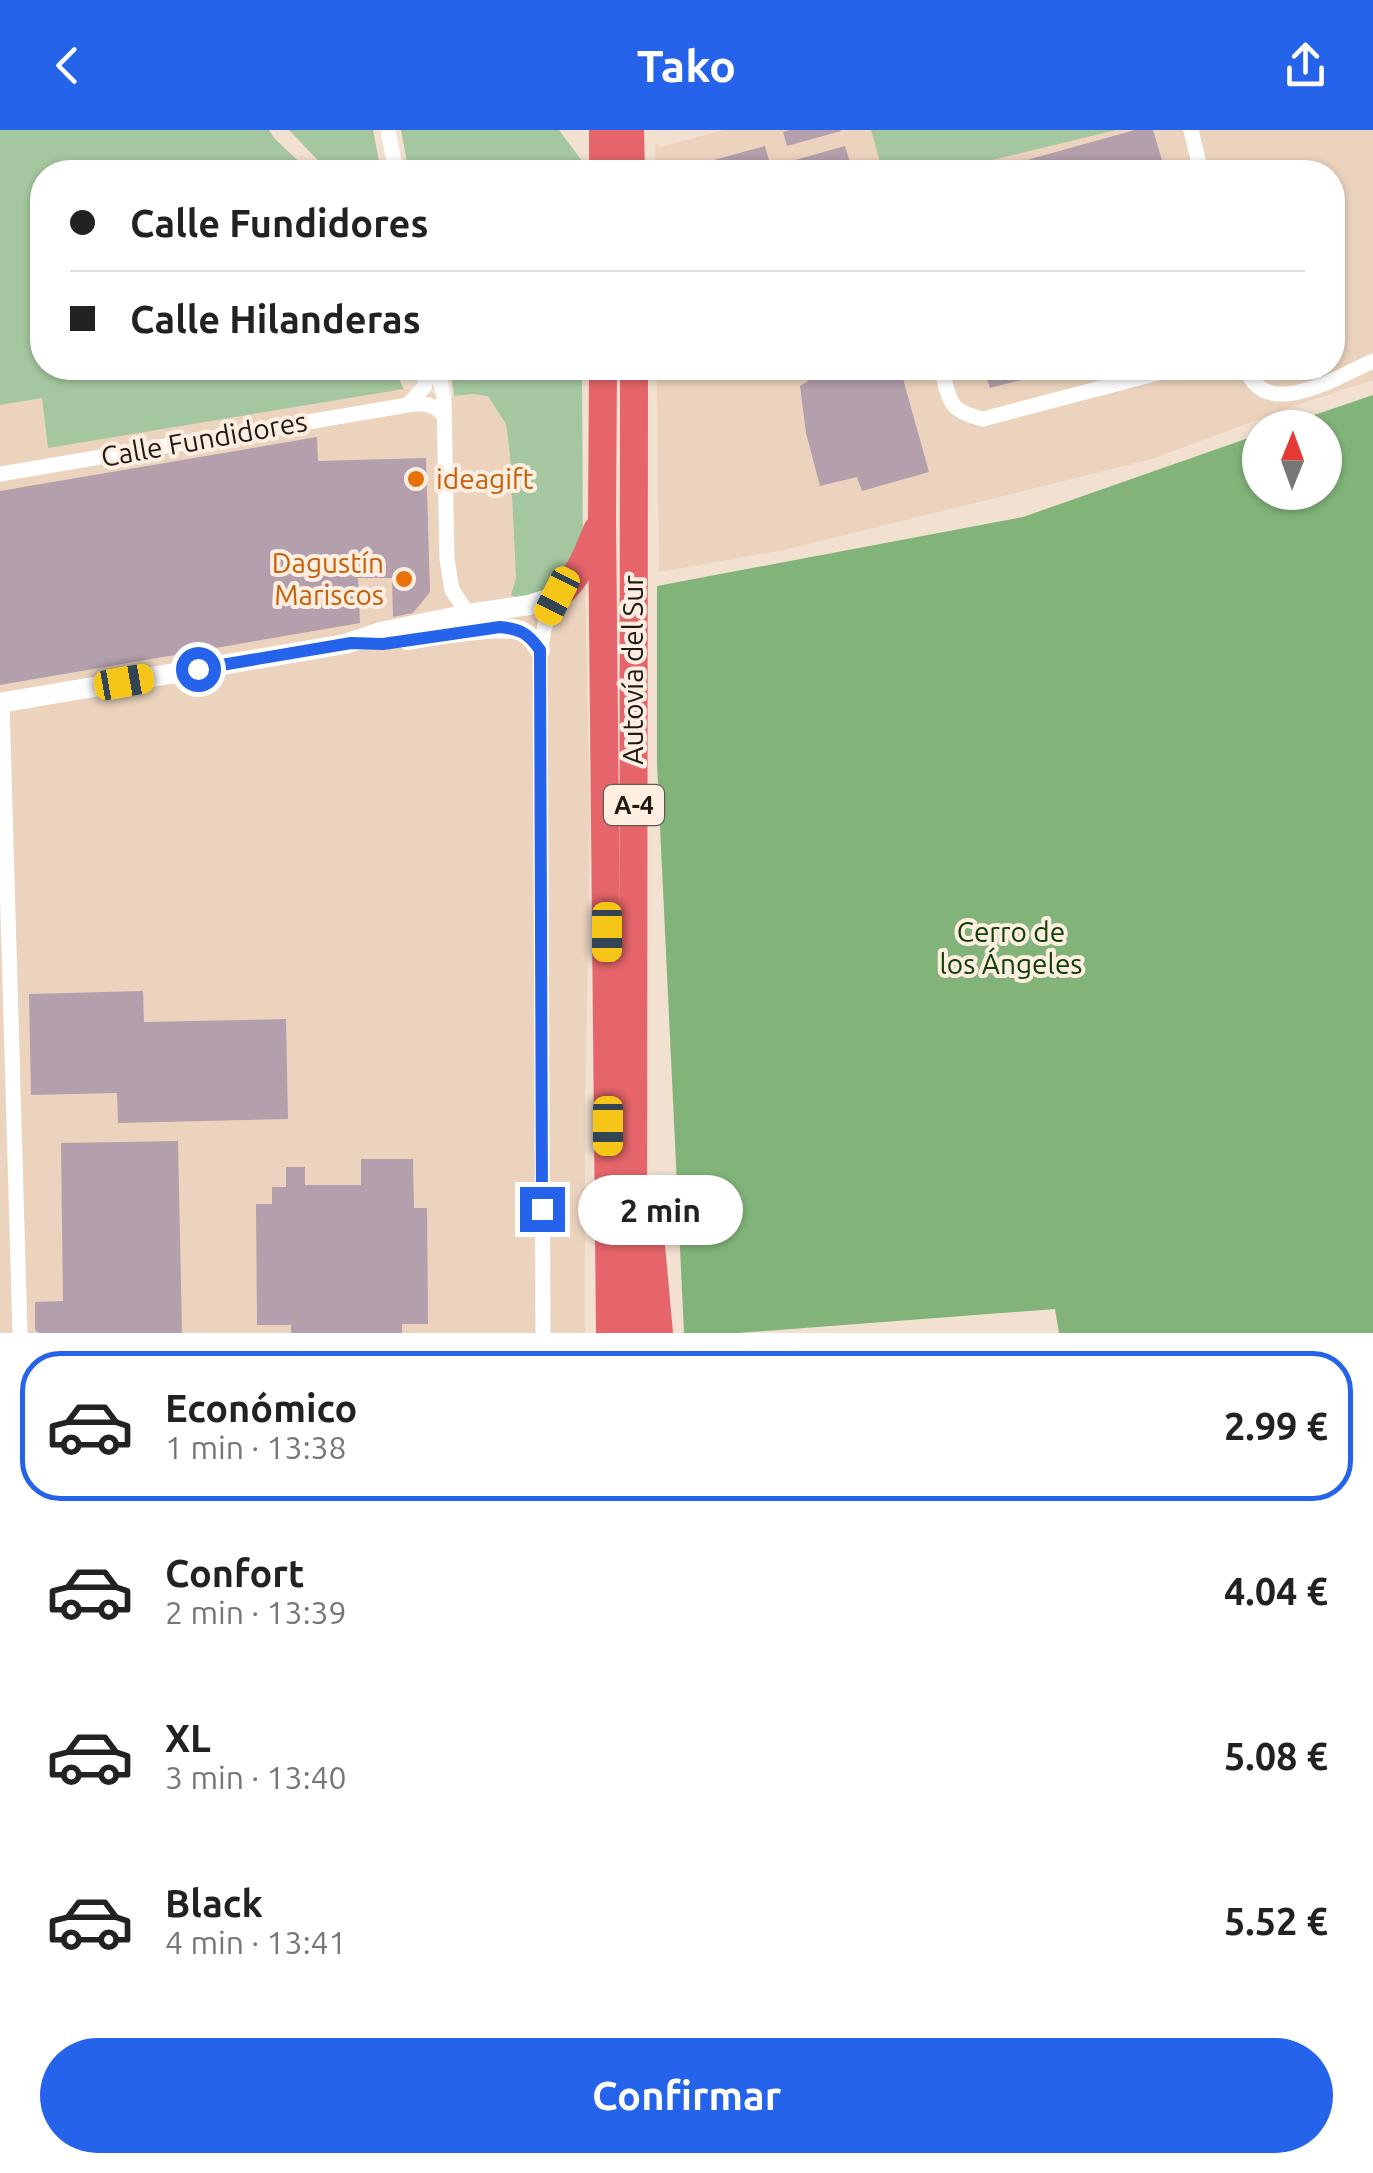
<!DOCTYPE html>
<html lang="es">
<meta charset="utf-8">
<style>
:root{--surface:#fff;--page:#f6f6f6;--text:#222;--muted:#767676;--line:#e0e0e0;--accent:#2563eb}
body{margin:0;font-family:Ubuntu,sans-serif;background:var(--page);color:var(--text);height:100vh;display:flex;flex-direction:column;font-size:38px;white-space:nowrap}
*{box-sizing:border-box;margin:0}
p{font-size:32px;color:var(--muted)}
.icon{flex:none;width:55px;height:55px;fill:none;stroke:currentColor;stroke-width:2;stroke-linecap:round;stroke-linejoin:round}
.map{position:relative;height:1203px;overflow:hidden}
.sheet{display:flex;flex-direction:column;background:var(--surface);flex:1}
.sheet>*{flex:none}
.banner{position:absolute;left:30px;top:30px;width:1315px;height:220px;border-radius:40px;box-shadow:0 2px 8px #0004;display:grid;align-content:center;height:220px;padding:0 40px;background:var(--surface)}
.needle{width:65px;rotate:1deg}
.buttons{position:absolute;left:1242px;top:280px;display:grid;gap:20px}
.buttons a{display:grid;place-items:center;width:100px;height:100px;border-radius:50%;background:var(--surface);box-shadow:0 2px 8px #0004;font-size:50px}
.end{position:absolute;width:45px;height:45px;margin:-22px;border:12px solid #2563eb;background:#fff;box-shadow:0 0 0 5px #fff}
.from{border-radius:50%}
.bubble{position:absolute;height:70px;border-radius:35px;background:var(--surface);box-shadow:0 2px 8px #0004;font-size:32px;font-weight:600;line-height:70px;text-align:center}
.car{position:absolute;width:30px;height:60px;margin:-30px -15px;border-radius:12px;box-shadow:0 0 8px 2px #0007;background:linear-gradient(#f5c518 24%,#345 0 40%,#f5c518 0 76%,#345 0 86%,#f5c518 0)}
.banner b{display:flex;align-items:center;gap:35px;height:95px;font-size:38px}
.banner b+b{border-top:2px solid var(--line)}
.banner i{width:25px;height:25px;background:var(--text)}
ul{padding:18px 0 0;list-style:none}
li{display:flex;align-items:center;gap:30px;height:150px;margin:0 20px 15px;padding:0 20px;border:5px solid transparent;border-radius:40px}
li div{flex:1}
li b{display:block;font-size:38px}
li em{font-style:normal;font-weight:600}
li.active{border-color:var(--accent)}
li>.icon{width:90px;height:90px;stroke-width:1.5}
.button{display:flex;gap:20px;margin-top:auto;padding:20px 40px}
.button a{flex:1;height:115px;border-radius:60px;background:var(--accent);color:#fff;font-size:40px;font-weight:600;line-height:115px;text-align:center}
header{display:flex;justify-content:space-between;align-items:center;height:130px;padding:0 40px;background:var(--accent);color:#fff;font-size:45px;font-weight:600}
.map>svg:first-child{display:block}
</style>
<header><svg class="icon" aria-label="back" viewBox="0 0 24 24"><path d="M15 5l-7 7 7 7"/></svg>Tako<svg class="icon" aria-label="share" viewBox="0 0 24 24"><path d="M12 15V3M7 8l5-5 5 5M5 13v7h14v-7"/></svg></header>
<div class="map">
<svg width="1373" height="1203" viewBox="0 0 1373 1203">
<rect width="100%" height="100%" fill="#f2e0d0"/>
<!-- built -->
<g fill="#ebd3be">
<polygon points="724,0 1373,0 1373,250 1297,275 1152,329 784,420 659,442 657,238 1332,238 1332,42 655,42 655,13 661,17"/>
<polygon points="404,259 454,266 474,264 488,265 506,294 510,325 516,448 512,465 585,450 590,691 585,974 585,1203 0,1203 0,275 42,268 48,317"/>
</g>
<!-- green -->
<g fill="#a5c79f">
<polygon points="0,0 269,0 275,9 310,42 42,42 42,238 393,238 404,259 48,318 42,268 0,275"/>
<polygon points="289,0 373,0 381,42 329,42"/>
<polygon points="401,0 559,0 582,31 582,42 409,42"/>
<polygon points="871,0 1116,0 943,42 883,42"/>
<polygon points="450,238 582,238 583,421 552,458 517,468 511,465 516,448 510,325 506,294 488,266 474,264 454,266"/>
</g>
<!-- forest -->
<polygon fill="#82b47a" points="1373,265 1373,1203 1059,1203 1055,1179 738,1203 684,1203 657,633 657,456 1023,387 1260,304 1260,362 1325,362 1325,298 1279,297"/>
<!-- building -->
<g fill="#b49fac">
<polygon points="790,0 840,0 841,1 787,16 783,2"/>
<polygon points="1135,0 1153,0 1164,37 1144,42 983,42"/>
<polygon points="765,16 772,42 706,42 703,33"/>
<polygon points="845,16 853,42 783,42 781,34"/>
<polygon points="804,238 900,238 929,342 862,361 857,347 820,356 806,303 800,256 808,251"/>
<polygon points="984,238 1064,238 1064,239 990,258"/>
<polygon points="317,307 318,331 426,328 430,462 413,483 393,487 392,448 358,448 360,493 0,555 0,361"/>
<polygon points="143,861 144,892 286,889 288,989 118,993 117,963 31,965 29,864"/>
<polygon points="178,1011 182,1203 39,1203 35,1200 35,1172 63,1171 61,1013"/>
<polygon points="361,1029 413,1029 414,1078 427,1078 428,1194 402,1194 402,1203 291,1203 291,1195 257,1195 256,1074 272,1074 272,1057 286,1057 286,1037 305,1037 305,1055 361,1055"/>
</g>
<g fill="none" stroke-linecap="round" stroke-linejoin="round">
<!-- minor -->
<g stroke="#fff" stroke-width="15">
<polyline points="388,0 396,42"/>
<polyline points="1191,0 1201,42"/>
<polyline points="438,238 444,269 447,429 452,460 468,484"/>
<path d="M941 238C950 270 947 281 983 289L1177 238"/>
<path d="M1246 238C1265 293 1339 246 1373 231"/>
<polyline points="408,275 424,257 430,238"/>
<path d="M0 344 408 275C424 273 434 273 444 286"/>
<polyline points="2,573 20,1203"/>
<polyline points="543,1203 540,520 547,486 557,466"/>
</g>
<!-- tertiary -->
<g stroke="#fff" stroke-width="20">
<path d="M408 510C432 506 504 492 523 502 531 506 535 512 540 520"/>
<polyline points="0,573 345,514 381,502 468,484 529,475 557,466"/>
</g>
<!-- motorway -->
<g stroke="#e5656a" stroke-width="28">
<polyline points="603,0 603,42"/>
<polyline points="630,0 631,42"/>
<polyline points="603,238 602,389 610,1203"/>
<polyline points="634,238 633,1111 635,1203"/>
<path d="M557 466C578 448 587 426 597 400"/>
<polyline points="650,1105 659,1203"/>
</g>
</g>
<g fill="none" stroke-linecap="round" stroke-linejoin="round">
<!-- route -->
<path stroke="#2563eb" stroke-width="12" d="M198 539 351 513 383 514 500 497C520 499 528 503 540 520L542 1079"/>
</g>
<!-- markers -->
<g fill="#e8710a" stroke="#fdeee1" stroke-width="4">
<circle cx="416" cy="349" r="10"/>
<circle cx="404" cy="449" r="10"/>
</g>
<g text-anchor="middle" stroke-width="8" stroke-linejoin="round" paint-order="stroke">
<!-- shield labels -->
<rect fill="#fdeee1" stroke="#625951" stroke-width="2.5" x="604" y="655" width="60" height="40" rx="8"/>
<g font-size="25" font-weight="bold" fill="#1f1913">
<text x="634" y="684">A-4</text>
</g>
<!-- street labels -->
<g font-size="28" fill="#1f1913" stroke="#fdeee1">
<text transform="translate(204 309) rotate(-10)" y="10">Calle Fundidores</text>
<text transform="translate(633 540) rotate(-90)" y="10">Autovía del Sur</text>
</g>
<!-- food labels -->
<g font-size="28" fill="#c56008" stroke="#fdeee1" text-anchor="start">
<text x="436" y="359">ideagift</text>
<text x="384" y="443" text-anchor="end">Dagustín<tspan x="384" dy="32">Mariscos</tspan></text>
</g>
<!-- park labels -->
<g font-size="28" fill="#0d4003" stroke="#fdeee1">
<text x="1011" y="812">Cerro de<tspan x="1011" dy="32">los Ángeles</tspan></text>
</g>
</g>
</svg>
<div class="buttons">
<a><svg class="needle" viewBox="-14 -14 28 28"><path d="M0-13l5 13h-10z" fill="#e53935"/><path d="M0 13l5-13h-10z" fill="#767676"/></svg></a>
</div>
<i class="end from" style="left:198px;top:539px"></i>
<i class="end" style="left:542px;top:1079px"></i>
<div class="bubble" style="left:578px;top:1045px;width:165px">2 min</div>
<i class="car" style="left:557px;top:466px;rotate:207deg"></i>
<i class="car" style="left:124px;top:552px;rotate:80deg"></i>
<i class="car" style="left:607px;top:802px;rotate:180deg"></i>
<i class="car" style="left:608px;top:996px;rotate:180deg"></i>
<div class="banner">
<b><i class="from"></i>Calle Fundidores</b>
<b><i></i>Calle Hilanderas</b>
</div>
</div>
<section class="sheet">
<ul>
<li class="active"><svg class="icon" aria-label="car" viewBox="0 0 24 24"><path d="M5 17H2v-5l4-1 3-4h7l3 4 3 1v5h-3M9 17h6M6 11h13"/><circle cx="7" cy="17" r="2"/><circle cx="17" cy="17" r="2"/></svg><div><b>Económico</b><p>1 min · 13:38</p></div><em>2.99 €</em></li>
<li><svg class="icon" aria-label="car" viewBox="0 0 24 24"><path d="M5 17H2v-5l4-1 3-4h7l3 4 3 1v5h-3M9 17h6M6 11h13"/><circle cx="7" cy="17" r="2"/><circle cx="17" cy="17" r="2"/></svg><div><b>Confort</b><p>2 min · 13:39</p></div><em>4.04 €</em></li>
<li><svg class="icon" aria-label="car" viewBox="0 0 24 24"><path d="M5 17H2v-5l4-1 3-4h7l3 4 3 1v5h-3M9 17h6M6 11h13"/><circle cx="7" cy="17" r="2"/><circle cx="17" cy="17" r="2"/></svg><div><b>XL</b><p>3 min · 13:40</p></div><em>5.08 €</em></li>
<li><svg class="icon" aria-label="car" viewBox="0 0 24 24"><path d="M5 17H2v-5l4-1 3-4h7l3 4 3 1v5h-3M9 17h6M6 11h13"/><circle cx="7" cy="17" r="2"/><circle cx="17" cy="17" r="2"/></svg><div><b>Black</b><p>4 min · 13:41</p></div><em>5.52 €</em></li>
</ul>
<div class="button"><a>Confirmar</a></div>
</section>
